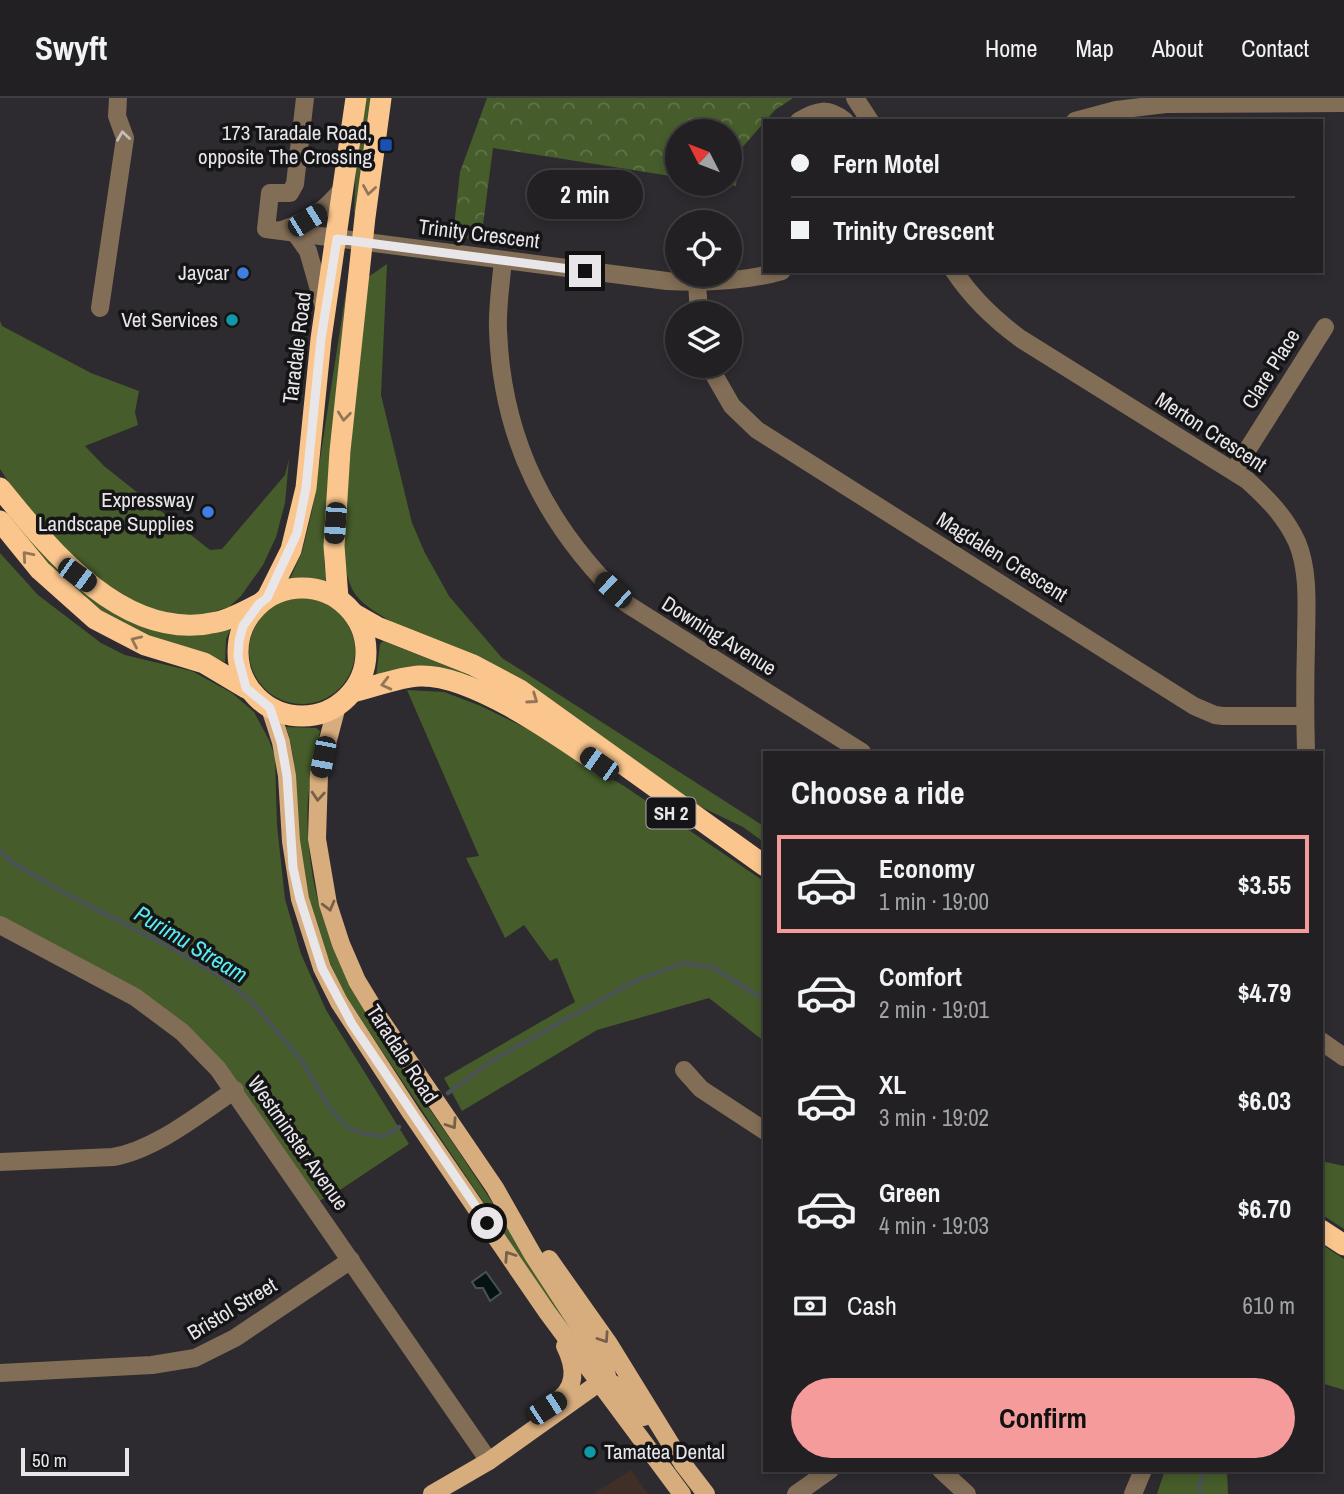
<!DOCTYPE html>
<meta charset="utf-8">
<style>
:root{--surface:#222023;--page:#2a282b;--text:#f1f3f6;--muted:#a2a3a6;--line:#3f3e41;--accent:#f59b9c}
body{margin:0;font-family:"Archivo Narrow",sans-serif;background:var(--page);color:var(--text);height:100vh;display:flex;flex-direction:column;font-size:26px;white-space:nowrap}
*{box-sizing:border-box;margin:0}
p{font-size:23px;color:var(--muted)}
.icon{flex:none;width:38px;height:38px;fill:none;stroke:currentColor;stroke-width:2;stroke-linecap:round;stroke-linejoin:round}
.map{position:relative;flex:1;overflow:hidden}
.drawer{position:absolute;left:763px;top:653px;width:560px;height:721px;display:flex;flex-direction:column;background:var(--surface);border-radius:0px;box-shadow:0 4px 10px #0003,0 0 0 2px var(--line)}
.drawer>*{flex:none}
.hud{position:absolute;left:763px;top:21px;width:560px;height:154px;border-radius:0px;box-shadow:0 4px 10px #0003,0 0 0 2px var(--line);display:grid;align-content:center;height:154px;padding:0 28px;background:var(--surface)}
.needle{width:46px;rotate:312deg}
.buttons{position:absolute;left:665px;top:21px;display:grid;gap:14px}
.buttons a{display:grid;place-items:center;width:77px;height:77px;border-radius:50%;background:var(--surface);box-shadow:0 4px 10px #0003,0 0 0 2px var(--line);font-size:35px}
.scale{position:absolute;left:21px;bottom:18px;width:108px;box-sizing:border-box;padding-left:7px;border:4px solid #e8e6e9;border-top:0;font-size:19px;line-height:24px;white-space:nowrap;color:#e8e6e9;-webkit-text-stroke:5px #151416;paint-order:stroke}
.end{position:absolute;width:32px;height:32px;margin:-16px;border:9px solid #e8e6e9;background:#111;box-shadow:0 0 0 4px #111}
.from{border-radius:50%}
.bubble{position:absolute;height:49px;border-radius:24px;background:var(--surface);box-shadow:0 4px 10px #0003,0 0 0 2px var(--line);font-size:23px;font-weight:800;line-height:49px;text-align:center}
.car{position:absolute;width:21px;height:42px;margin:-21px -10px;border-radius:9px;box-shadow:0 0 5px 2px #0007;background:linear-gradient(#222 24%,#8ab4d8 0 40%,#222 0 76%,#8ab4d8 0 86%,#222 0)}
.hud b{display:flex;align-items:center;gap:24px;height:66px;font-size:26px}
.hud b+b{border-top:2px solid var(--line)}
.hud i{width:18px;height:18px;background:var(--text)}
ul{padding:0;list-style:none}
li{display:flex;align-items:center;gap:21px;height:98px;margin:0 14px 10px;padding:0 14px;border:4px solid transparent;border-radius:0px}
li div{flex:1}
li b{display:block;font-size:26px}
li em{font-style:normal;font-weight:800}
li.active{border-color:var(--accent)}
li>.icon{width:63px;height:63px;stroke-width:1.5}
h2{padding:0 28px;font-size:32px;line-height:84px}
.pay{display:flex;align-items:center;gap:18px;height:77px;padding:0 28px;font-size:26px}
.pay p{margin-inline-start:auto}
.cta{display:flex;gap:14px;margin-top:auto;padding:14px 28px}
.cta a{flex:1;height:80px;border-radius:42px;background:var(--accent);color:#111;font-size:28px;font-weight:800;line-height:80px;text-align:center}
header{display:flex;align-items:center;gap:42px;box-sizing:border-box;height:98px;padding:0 35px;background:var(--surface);border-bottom:2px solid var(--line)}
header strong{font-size:33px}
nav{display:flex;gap:38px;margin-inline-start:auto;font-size:24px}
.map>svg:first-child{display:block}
</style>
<header>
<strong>Swyft</strong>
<nav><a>Home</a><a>Map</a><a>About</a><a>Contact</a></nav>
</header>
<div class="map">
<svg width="1344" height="1396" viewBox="0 0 1344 1396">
<defs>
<pattern id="forest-crowns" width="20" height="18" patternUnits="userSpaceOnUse" patternTransform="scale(1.75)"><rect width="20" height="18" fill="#465c2a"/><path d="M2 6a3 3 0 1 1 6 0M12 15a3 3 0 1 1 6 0" fill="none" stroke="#617349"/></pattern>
</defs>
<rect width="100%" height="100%" fill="#2d2b2f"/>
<!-- education -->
<polygon fill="#402f26" points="631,1372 648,1396 593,1396"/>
<!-- grass -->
<g fill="#465c2a">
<polygon points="365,0 372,0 358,116 354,115 356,67"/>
<path d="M387 166 381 297 412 425 425 455 449 498 502 560 765 729V745L743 729 695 706 390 523C352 500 348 494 343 450L364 182Z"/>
<polygon points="346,193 350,193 328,397 324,464 327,484 303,480 290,481 302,454 312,413"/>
<polygon points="0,223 2,228 91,275 139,293 135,314 138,327 85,348 104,368 210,452 222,451 285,377 289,361 285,405 276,439 263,467 241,498 229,509 206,516 166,518 134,503 107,487 63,453 26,410 0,371"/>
<path d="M0 400 52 463 189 536H212L232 528 226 541 225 564C196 553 166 547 138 534 78 509 32 455 0 400Z"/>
<polygon points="0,455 38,497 101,545 125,557 192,573 232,595 254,614 269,642 275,659 277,727 285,801 301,856 326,912 409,1046 340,1092 313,1106 187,935 0,823"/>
<circle cx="302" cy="553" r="53"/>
<polygon points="383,543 493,586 376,579 380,546"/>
<polygon points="407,592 444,594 481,608 532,633 624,688 765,784 765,944 709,900 597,932 462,1013 444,980 575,904 557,860 550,863 524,827 505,840 466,760 479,758"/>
<path d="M286 629 316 630 320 633C317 650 312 667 310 685 305 716 308 749 313 780 332 883 400 966 457 1051 503 1120 548 1190 592 1261L589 1262 344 896C320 846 303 792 297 736 293 700 299 664 286 629Z"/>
<polygon points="1321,1063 1344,1068 1344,1131 1321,1116"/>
<polygon points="1321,1146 1344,1161 1344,1292 1321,1285"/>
<polygon points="1165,1372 1227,1372 1228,1396 1157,1396"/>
</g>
<!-- forest -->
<polygon fill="url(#forest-crowns)" points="487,0 793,0 775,12 740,52 736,88 724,86 730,86 730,33 677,33 677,79 493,50 481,142 453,138 460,74"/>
<!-- water -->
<polygon fill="#061313" stroke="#4a5253" stroke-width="2" points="486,1174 501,1195 490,1203 483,1190 476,1190 472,1184"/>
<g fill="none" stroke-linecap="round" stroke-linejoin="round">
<!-- stream -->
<g stroke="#4a5253" stroke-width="4.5">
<polyline points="0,753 12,764 59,792 179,854 223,880 251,903 302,963 329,1009 346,1028 365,1036 384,1038 399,1029"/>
<polyline points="448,995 493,962 633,884 682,865 712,869 765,902"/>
<polyline points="1201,1396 1199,1387 1205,1372"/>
</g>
<!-- minor -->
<g stroke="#826d56" stroke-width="18">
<path d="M305 0 295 86 290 95H270L266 131 667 183C706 185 744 184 782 173"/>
<polyline points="855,0 870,23"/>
<path d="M799 23C817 12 828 9 845 23"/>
<polyline points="1075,23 1116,12 1166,6 1344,5"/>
<path d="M282 132C310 122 324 114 343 90"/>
<polyline points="296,136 308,153 324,209"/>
<path d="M503 162C501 185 497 209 498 232 502 343 547 430 627 506L862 654"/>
<path d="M954 173C972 200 995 222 1021 241L1247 382C1267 400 1285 418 1297 444 1310 475 1306 513 1306 546 1305 582 1305 618 1306 654"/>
<polyline points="697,185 699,215"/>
<polyline points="100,210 125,40 117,18 118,0"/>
<polyline points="709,268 732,308 757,332 1194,608 1215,617 1223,618 1305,618"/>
<polyline points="1234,373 1325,229"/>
<polyline points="0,827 135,899 182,934 218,971 489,1363"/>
<polyline points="1321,943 1344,959"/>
<polyline points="684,972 701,991 765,1033"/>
<path d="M0 1064 113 1059C155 1052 199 1016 235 992"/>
<polyline points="0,1275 152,1267 195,1260 235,1240 351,1162"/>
<polyline points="941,1372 967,1396"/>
<polyline points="796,1396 830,1372"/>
<polyline points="1133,1396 1143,1372"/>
</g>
<!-- major -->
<g stroke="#d8ad7e" stroke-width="18">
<polyline points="337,608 319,676 317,741 328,806 341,846 357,883 380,921 495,1090 533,1157 604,1266 608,1282 606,1293"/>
<polyline points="270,610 281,644 287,678 291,743 300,801 322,870 339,904 411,1015 547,1214 682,1396"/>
<polyline points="549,1161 609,1246 683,1366 706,1396"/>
<path d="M554 1305C577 1291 576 1270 565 1248"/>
<path d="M432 1396 489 1363 600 1284C619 1280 633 1306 644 1319"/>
</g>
<!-- highway -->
<g stroke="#fac68d" stroke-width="21">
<path d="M0 390C50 452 125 546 217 524 231 521 244 514 257 507"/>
<polyline points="0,423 40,472 95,521 145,547 204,565 246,590"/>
<circle cx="302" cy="554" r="64"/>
<polyline points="267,500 291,452 306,390 321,241 356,0"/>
<polyline points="338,500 334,448 340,353 365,119 381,0"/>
<polyline points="354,516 377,529 473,567 520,592 765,768"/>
<path d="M352 594C374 589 398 579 420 578 472 576 559 638 601 667"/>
<polyline points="1321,1132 1344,1147"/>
</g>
</g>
<!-- one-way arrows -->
<defs><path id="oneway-chevron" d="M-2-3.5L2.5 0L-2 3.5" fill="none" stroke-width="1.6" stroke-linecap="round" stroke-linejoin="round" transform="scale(1.75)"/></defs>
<use stroke="#c4bcb6" href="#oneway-chevron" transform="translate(123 38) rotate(-98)"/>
<g stroke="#937657">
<use href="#oneway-chevron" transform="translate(369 92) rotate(99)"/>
<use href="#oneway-chevron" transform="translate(344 318) rotate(96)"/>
<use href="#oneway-chevron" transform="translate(27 458) rotate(-131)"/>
<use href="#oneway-chevron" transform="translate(136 543) rotate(-155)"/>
<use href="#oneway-chevron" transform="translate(386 586) rotate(166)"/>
<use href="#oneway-chevron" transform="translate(533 601) rotate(35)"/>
</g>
<g stroke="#76604a">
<use href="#oneway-chevron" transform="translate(318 698) rotate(94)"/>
<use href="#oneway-chevron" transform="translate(329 808) rotate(75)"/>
<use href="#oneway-chevron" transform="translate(452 1026) rotate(56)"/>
<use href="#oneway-chevron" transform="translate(509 1158) rotate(-124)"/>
<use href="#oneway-chevron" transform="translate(604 1240) rotate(56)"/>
</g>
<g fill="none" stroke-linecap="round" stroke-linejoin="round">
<!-- route -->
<polyline stroke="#e8e6e9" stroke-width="9" points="487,1125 352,926 322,870 300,801 293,770 287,678 281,644 270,610 246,590 238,559 239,543 243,528 259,506 267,500 297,435 306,390 321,241 337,141 585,173"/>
</g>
<!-- markers -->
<rect fill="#1a4fb4" stroke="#151416" stroke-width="2.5" x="379" y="40" width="14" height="14" rx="3.5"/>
<g fill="#3f7fe0" stroke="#151416" stroke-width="2.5">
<circle cx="243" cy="175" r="7"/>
<circle cx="208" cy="414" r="7"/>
</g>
<g fill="#0f9aa8" stroke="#151416" stroke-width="2.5">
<circle cx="232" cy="222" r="7"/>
<circle cx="590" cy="1354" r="7"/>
</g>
<g text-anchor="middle" stroke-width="7" stroke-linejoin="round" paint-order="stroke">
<!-- shield labels -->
<rect fill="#151416" stroke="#a9a7aa" stroke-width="2" x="646.5" y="699.5" width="49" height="31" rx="5"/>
<g font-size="19" font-weight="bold" fill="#e8e6e9">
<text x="671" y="722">SH 2</text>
</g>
<!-- poi labels -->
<g font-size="21" fill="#e8e6e9" stroke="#151416" text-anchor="end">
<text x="372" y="42">173 Taradale Road,<tspan x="372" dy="24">opposite The Crossing</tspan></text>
<text x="229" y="182">Jaycar</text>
<text x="218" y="229">Vet Services</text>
<text x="194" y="409">Expressway<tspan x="194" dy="24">Landscape Supplies</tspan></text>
<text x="604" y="1361" text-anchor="start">Tamatea Dental</text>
</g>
<!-- street labels -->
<g font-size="21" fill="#e8e6e9" stroke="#151416">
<text transform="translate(479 136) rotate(7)" y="7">Trinity Crescent</text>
<text transform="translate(297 250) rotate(-83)" y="7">Taradale Road</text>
<text transform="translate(1271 271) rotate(-58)" y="7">Clare Place</text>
<text transform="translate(1211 334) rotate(33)" y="7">Merton Crescent</text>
<text transform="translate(1002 459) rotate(32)" y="7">Magdalen Crescent</text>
<text transform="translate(719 538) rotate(32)" y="7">Downing Avenue</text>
<text transform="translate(402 956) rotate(57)" y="7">Taradale Road</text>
<text transform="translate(298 1045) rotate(55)" y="7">Westminster Avenue</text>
<text transform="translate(232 1211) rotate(-31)" y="7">Bristol Street</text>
</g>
<!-- water labels -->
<g font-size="23" font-style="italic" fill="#58ecf2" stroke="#151416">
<text transform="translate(191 846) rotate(31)" y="8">Purimu Stream</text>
</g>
</g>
</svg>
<div class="buttons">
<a><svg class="needle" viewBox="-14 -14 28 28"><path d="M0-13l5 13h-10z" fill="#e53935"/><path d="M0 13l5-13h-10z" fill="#a2a3a6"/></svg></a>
<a><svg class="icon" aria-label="locate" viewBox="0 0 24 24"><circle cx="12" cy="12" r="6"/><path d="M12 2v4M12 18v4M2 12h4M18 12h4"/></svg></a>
<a><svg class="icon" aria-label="layers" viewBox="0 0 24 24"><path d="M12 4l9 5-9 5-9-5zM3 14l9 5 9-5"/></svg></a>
</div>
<div class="scale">50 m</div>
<i class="end from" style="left:487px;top:1125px"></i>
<i class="end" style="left:585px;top:173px"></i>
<div class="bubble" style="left:527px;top:72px;width:116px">2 min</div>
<i class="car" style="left:307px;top:122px;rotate:58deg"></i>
<i class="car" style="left:335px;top:425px;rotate:184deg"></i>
<i class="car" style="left:77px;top:477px;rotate:126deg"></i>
<i class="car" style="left:613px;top:492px;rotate:313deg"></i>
<i class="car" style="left:323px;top:659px;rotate:191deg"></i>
<i class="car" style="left:599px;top:666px;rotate:305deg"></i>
<i class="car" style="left:547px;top:1310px;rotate:57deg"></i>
<div class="hud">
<b><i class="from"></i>Fern Motel</b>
<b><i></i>Trinity Crescent</b>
</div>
<section class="drawer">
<h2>Choose a ride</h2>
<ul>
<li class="active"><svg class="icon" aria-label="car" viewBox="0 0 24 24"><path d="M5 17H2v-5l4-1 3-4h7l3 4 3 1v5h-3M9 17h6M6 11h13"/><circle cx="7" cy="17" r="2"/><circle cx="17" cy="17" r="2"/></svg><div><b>Economy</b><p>1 min · 19:00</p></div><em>$3.55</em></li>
<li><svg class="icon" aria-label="car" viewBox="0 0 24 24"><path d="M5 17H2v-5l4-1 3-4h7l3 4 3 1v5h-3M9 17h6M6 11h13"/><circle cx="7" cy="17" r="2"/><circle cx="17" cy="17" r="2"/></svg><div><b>Comfort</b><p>2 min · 19:01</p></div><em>$4.79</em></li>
<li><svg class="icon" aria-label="car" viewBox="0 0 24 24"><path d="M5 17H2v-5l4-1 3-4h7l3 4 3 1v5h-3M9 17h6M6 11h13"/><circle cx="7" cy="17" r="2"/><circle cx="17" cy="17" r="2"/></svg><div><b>XL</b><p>3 min · 19:02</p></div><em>$6.03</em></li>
<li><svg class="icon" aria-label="car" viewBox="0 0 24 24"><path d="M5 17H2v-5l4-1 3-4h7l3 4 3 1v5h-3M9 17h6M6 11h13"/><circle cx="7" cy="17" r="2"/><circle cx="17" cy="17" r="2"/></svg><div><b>Green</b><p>4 min · 19:03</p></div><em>$6.70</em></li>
</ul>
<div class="pay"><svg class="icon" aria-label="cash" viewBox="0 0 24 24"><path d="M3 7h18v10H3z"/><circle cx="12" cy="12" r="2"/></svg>Cash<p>610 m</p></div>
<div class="cta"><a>Confirm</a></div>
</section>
</div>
